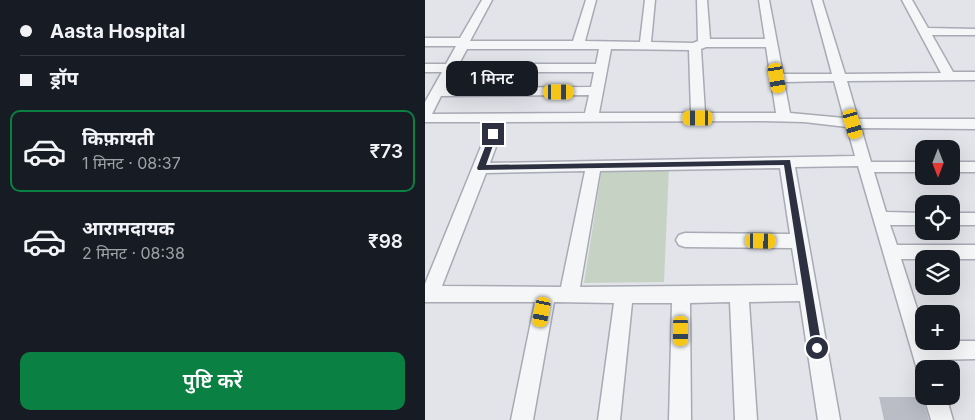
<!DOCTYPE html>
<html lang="hi">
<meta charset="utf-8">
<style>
:root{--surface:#171b24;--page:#242831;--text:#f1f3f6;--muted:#9ea1a6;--line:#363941;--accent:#0b8043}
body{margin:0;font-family:Inter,"Noto Sans Devanagari",sans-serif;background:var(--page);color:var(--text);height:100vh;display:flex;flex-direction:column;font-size:19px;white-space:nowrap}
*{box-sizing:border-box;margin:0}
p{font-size:16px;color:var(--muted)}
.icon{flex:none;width:28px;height:28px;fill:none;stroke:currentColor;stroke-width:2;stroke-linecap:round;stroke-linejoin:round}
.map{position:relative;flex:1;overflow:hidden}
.panel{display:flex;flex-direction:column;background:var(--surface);width:425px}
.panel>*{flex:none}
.banner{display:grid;align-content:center;height:110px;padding:0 20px;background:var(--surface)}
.needle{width:32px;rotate:180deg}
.fabs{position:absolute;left:490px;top:140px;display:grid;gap:10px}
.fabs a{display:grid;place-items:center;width:45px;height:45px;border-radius:10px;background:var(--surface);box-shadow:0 5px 20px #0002;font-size:25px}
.end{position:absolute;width:22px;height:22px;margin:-11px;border:6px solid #2c3040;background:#fff;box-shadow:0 0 0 2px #fff}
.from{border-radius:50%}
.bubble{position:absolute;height:35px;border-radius:10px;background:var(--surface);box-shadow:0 5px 20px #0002;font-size:16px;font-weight:600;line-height:35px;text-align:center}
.car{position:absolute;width:15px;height:30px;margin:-15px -8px;border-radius:6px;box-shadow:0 0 4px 1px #0007;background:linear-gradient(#f5c518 24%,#345 0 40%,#f5c518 0 76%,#345 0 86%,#f5c518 0)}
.banner b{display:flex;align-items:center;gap:18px;height:48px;font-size:19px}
.banner b+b{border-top:1px solid var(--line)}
.banner i{width:12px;height:12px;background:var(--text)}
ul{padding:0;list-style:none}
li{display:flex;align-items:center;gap:15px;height:82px;margin:0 10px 8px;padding:0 10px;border:2px solid transparent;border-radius:10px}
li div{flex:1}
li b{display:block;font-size:19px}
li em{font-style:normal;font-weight:600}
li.on{border-color:var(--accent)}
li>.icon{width:45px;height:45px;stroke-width:1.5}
.action{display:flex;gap:10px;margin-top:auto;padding:10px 20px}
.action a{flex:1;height:58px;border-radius:10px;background:var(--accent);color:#fff;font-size:20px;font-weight:600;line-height:58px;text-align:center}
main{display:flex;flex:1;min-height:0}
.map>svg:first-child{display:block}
</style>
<main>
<section class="panel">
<div class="banner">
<b><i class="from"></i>Aasta Hospital</b>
<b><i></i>ड्रॉप</b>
</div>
<ul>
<li class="on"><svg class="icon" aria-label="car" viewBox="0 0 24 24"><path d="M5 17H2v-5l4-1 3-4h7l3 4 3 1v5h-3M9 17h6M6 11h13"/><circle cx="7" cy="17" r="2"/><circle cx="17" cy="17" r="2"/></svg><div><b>किफ़ायती</b><p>1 मिनट · 08:37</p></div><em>₹73</em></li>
<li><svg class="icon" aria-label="car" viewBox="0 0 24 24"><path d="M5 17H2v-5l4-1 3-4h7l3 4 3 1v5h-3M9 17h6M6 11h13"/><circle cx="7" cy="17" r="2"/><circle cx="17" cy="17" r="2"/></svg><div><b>आरामदायक</b><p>2 मिनट · 08:38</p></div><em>₹98</em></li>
</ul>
<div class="action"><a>पुष्टि करें</a></div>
</section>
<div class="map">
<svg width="550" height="420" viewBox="0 0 550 420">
<rect width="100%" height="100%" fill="#e2e4ea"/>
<!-- green -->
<polygon fill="#c6d3c4" points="244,167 239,282 159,283 177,168"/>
<!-- building -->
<polygon fill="#babdc6" points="454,397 498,397 504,420 459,420"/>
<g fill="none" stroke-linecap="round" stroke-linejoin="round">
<defs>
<g id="minor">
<path d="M57 0H67L45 41H148L161 0H171L160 41 215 42 220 0H230L226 42 268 43 273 41 272 0H282L285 39H340L334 0H344L358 74H407L387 0H397L420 74 516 73 477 0H487L503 28 550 29V35H507L528 72H550V80L422 81 433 119H550V129L436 128 446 162H499V172H449L461 212 499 213V225H465L472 245H550V259H476L499 330V341H550V359L508 360 511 369H499V378L494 376 433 166 370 167 415 420H393L375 301 324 302 332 420H310L305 302 265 303 266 420H244L247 303H207L195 420H173L189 303 129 302 108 420H86L110 302H0V284L66 122H0V102L17 72H0V64H21L31 46H0V38H35ZM281 47H341L351 113H280L276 49ZM42 49H174L171 64H85L79 68 85 72H169L166 87 21 88ZM186 49 264 50 266 113H174ZM409 81 419 118 365 113 359 82ZM164 95 160 113 7 114 16 96ZM338 121 379 122 422 127 430 156 65 163 80 122ZM355 168 365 234 260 233 254 235 251 240 254 245 260 247 367 248 373 285 155 287 175 171ZM160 171 136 287 17 286 61 173Z"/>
<rect x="526" y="162" width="24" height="10"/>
<rect x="526" y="213" width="24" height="12"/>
<polygon points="499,396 521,396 528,420 506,420"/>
</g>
</defs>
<!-- minor casing -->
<use href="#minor" stroke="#a8aab4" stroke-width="3"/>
<!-- minor -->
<use href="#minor" fill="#f5f6f8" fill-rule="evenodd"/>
</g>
<!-- route -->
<polygon fill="#2c3040" points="68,132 72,134 61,165 365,160 397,348 395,351 392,352 387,348 359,165 53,170 52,168 65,134"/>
</svg>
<div class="fabs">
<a><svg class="needle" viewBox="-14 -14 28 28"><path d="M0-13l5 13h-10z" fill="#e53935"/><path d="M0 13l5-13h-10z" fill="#9ea1a6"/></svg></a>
<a><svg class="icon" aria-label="locate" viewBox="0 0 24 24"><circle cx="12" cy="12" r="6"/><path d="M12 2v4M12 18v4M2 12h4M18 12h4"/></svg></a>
<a><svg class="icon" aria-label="layers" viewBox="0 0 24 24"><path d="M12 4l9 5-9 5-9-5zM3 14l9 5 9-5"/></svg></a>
<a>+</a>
<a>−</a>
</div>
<i class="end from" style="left:392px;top:348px"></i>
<i class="end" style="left:68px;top:134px"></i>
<div class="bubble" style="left:21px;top:61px;width:92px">1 मिनट</div>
<i class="car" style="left:352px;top:78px;rotate:170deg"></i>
<i class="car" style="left:134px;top:92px;rotate:90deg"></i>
<i class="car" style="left:273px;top:118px;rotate:270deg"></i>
<i class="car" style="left:428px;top:124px;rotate:164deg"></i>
<i class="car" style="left:336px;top:241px;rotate:91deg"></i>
<i class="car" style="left:117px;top:312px;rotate:191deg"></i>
<i class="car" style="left:256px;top:331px;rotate:180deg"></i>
</div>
</main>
